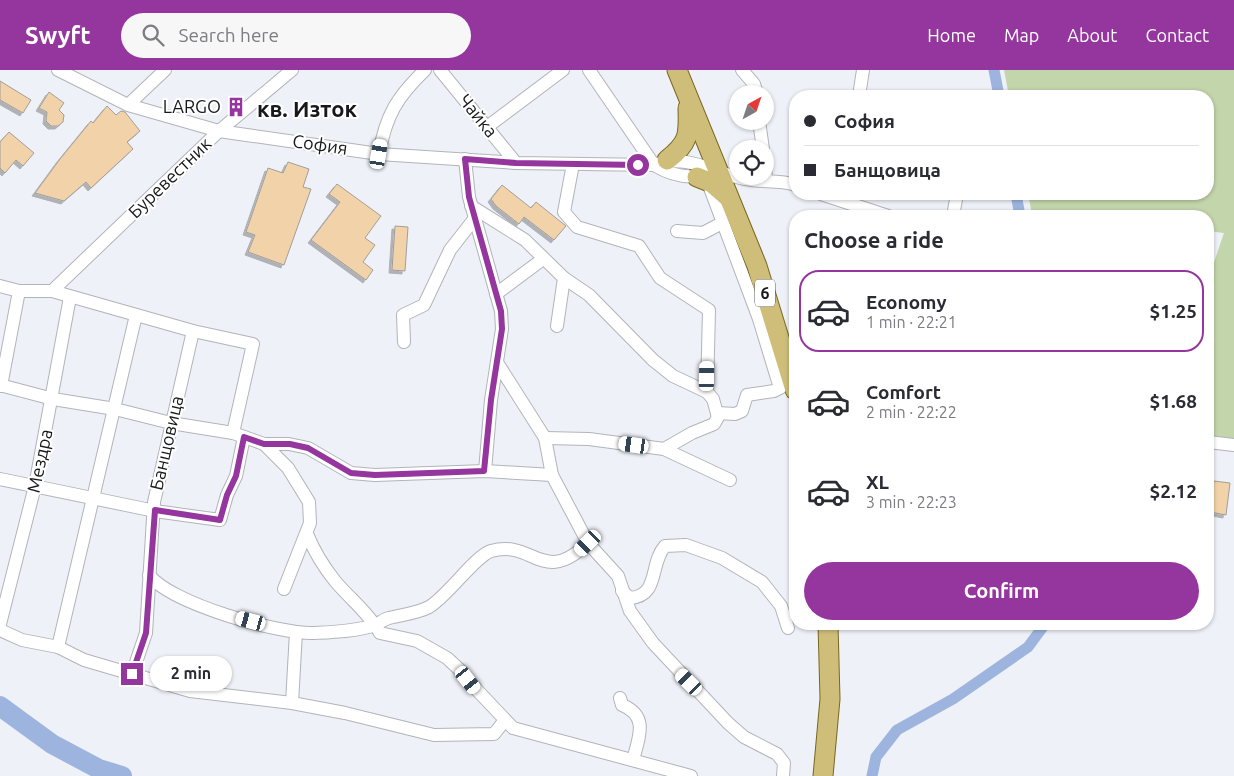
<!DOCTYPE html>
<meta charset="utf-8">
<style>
:root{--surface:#fff;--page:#f7f7f7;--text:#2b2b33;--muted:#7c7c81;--line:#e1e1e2;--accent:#94369e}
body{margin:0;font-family:Ubuntu,sans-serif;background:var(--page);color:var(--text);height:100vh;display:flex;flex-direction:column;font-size:19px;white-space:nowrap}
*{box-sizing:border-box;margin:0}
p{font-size:16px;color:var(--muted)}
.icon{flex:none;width:28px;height:28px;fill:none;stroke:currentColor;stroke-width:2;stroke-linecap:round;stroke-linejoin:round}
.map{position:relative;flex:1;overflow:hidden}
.sheet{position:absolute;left:789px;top:140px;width:425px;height:420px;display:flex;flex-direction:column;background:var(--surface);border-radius:20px;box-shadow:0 1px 4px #0004}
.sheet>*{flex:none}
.banner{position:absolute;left:789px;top:20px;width:425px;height:110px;border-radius:20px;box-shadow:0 1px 4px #0004;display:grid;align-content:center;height:110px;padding:0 15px;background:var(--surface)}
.needle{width:32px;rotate:40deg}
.tools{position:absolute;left:729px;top:15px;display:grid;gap:10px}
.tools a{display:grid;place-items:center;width:45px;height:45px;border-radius:50%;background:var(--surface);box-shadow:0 1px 4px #0004;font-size:25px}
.end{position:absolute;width:22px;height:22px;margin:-11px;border:6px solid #94369e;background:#fff;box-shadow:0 0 0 2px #fff}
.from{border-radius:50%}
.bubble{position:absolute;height:35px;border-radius:18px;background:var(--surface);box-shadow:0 1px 4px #0004;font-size:16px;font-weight:700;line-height:35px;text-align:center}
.car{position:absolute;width:15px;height:30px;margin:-15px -8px;border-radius:6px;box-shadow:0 0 4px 1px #0007;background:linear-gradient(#fff 24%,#345 0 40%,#fff 0 76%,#345 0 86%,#fff 0)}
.banner b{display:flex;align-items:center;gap:18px;height:48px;font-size:19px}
.banner b+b{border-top:1px solid var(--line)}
.banner i{width:12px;height:12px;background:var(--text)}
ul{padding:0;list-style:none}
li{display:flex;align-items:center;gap:15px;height:82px;margin:0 10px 8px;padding:0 5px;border:2px solid transparent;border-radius:20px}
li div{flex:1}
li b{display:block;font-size:19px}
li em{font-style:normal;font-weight:700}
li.current{border-color:var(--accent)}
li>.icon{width:45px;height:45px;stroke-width:1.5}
h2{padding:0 15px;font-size:22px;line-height:60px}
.button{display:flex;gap:10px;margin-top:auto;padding:10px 15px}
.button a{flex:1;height:58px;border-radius:30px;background:var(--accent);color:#fff;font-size:20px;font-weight:700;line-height:58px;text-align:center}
header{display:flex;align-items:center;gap:30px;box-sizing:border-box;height:70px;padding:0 25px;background:var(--accent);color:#fff}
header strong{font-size:24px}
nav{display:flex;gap:28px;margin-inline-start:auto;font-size:18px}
.search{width:350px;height:45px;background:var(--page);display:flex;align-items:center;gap:12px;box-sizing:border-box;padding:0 18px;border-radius:28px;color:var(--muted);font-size:19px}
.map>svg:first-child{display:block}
</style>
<header>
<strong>Swyft</strong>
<div class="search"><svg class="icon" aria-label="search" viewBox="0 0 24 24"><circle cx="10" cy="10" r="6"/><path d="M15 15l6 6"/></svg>Search here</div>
<nav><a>Home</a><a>Map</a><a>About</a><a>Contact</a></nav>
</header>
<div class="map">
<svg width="1234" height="706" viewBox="0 0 1234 706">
<defs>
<filter id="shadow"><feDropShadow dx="-3" dy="3" stdDeviation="0" flood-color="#0004"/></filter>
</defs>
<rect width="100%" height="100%" fill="#eef1f7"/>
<!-- green -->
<polygon fill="#c3d5aa" points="1004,0 1234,0 1234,368 1208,371 1208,210 1224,163 1208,161 1208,146 1059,146 1032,144 1028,124 1208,124 1208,26 1009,26"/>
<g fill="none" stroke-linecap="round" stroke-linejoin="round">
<!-- canal -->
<g stroke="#9db5de" stroke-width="11">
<polyline points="994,0 999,26"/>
<polyline points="1016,124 1020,146"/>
<polyline points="872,706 876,687 897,660 953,629 1028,577 1045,554"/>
</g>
<!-- river -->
<polyline stroke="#9db5de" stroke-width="20" points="0,636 52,674 99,699 122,706"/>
</g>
<!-- building -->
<g fill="#f2d2a8" stroke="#a29e99" filter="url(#shadow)">
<polygon points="0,11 31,30 23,43 0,30"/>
<polygon points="49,22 64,33 59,40 64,45 63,52 58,56 51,56 46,51 47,42 39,38"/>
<polygon points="107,36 116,45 121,41 125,42 140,61 127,72 133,79 91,118 86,112 64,131 35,123 60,89 91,51 93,53"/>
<polygon points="9,62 34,83 23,96 16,90 5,103 0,98 0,72"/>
<polygon points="288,92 309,99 303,117 311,119 284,195 248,182 255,165 246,162 268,98 283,103"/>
<polygon points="337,114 381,146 365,168 375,175 363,192 373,200 366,210 311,170 340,132 329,124"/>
<polygon points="502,115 531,138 536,132 566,156 554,170 524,147 519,154 496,136 491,129"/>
<polygon points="395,156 408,157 405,201 392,200"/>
<polygon points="1214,411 1230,413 1226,445 1210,442"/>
</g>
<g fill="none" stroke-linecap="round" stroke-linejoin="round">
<defs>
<g id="street">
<path d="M58 0 128 35 219 61 379 84 516 93 654 95C688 83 713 103 745 109 761 113 779 109 795 115"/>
<polyline points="440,0 516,93"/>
<path d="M589 0 654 95C669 104 686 109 704 105"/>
<polyline points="742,0 754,14 757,24"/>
<polyline points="859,26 863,0"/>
<polyline points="128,35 165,0"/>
<polyline points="759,51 763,79"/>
<polyline points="487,57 563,0"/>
<path d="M379 84C386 45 397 27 425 0"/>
<polyline points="465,89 469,127 501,241 502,259 491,330 485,401"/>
<polyline points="765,92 766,111"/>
<polyline points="573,94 564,142 577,157 639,176 660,208 709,240 707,322"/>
<polyline points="707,110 759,249 780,318 774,321 747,325 742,341 735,344 717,343"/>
<polyline points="821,124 888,146"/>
<polyline points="471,136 525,170 564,208 589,225 653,290 673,306 707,322 713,329 718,347 714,354 692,363 664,379"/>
<polyline points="953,146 957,124"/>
<polyline points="677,161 703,163 722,153"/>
<polyline points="0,216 19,221 52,221 193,261 253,274 233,363"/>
<polyline points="52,221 219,61 292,0"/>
<polyline points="496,224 543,189"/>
<polyline points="557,256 564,208"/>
<polyline points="404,272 403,245 424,235 450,180 475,148"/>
<polyline points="498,294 545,368 552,405 588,473 618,506 630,541 653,573 728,653 744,667 777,684 784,693 783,706"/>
<polyline points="0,315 53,329 115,339 171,353 233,363 264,374 288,398 309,432 310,453 284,519"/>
<polyline points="1,316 19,221"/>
<polyline points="545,368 589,369 664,379 730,410"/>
<polyline points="1208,372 1234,375"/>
<polyline points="264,374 289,374 308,378 351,403 375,405 485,401 552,405"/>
<polyline points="0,409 155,441 220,450 227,425 236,406 244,367"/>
<path d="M307 464C314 481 323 496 335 511 350 529 368 542 380 563L417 571 447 588 461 601 476 619 513 658 691 706"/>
<path d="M149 505C170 533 280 565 315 563 334 562 358 561 375 555 380 553 384 549 389 548 401 545 418 543 429 537 448 526 475 486 491 481 534 469 542 517 588 473"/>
<path d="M622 521 630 528C660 526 649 494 665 476L686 475 722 488 762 512 781 536 788 558"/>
<polyline points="0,554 35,416 70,227"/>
<polyline points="0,560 22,570 58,577 84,590 190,621 292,633 345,643 434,665 494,664 505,650"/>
<polyline points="58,577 136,245"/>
<polyline points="132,604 146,563 154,432 193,261"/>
<path d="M620 628 622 635C649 646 639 667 633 690"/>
<polyline points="292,633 296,562"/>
</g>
<g id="primary">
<polyline points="677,0 757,196 795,320"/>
<path d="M667 90C689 73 689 65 688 38"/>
<polyline points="697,107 712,113 727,126"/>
<polyline points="823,706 830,629 828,554"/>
</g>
</defs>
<!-- street casing -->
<use href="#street" stroke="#b2b4ba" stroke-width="14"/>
<!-- primary casing -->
<use href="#primary" stroke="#7a671f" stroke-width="21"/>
<!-- street -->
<use href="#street" stroke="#fff" stroke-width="12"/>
<!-- primary -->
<use href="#primary" stroke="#cfbe7a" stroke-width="19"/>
</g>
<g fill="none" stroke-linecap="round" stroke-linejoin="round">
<!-- route -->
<polyline stroke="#94369e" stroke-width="6" points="132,604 146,563 155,440 220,450 227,425 236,406 244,367 264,374 290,374 308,378 351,403 375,405 484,401 491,330 502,259 501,241 469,127 465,89 516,93 638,95"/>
</g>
<!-- icons -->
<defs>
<symbol id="building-bare" viewBox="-9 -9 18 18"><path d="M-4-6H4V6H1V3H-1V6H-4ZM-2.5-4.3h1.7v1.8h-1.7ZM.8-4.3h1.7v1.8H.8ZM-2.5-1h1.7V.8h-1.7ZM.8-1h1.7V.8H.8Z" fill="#94369e" stroke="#fff" stroke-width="2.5" paint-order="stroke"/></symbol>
</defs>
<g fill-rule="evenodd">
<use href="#building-bare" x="222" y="23" width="28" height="28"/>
</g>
<g text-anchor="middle" stroke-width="4" stroke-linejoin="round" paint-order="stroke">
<!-- shield labels -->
<rect fill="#fff" stroke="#5d5d5f" stroke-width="1" x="755" y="209.5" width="20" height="27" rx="4"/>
<g font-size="16" font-weight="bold" fill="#17181a">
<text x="765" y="229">6</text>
</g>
<!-- poi labels -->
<g font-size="18" fill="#17181a" stroke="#fff" text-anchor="end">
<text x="221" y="43">LARGO</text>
</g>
<!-- street labels -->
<g font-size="18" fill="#17181a" stroke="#fff">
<text transform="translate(478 46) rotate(51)" y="6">Чайка</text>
<text transform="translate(320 75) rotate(8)" y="6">София</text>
<text transform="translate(170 108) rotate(-44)" y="6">Буревестник</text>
<text transform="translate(167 373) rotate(-77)" y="6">Банщовица</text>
<text transform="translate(40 391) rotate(-78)" y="6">Мездра</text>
</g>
<!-- district labels -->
<g font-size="22" font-weight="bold" fill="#17181a" stroke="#fff">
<text x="307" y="47">кв. Изток</text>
</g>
</g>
</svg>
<div class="tools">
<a><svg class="needle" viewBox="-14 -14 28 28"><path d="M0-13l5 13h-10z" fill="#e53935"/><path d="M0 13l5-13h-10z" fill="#7c7c81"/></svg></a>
<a><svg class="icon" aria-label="locate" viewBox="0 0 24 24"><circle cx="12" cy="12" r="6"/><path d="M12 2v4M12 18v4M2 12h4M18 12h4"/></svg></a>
</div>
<i class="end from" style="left:638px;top:95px"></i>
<i class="end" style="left:132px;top:604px"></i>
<div class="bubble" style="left:150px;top:586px;width:82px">2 min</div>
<i class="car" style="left:379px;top:84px;rotate:10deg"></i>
<i class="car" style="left:707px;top:306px;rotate:1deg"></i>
<i class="car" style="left:634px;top:375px;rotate:278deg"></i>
<i class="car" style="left:588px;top:473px;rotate:226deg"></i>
<i class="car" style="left:251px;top:551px;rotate:285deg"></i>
<i class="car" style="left:468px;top:610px;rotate:142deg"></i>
<i class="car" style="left:689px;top:612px;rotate:315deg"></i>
<div class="banner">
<b><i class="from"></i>София</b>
<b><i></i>Банщовица</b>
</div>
<section class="sheet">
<h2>Choose a ride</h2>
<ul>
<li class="current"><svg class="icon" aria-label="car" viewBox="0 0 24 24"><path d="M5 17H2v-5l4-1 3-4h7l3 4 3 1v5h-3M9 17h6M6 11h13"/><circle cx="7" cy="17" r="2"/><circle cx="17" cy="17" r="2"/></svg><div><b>Economy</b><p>1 min · 22:21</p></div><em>$1.25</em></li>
<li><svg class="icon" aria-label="car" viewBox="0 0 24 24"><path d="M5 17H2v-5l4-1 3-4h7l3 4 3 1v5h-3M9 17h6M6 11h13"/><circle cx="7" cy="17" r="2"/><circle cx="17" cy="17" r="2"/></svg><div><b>Comfort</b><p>2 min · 22:22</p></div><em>$1.68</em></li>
<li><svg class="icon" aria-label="car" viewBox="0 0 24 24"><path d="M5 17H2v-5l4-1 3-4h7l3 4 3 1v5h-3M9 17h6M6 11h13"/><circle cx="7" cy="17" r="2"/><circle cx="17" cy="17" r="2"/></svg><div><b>XL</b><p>3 min · 22:23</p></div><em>$2.12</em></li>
</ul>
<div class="button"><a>Confirm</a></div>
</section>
</div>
